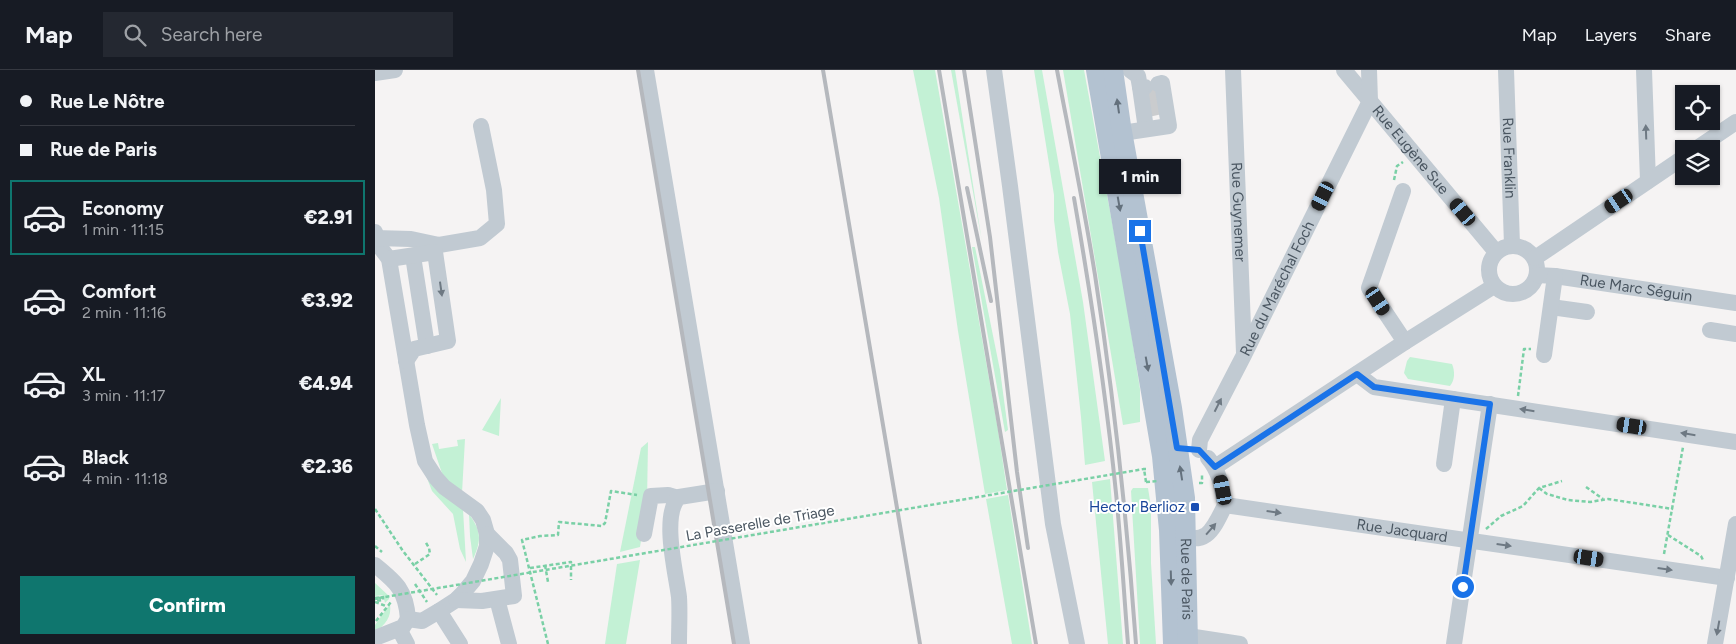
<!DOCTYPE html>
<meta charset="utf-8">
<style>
:root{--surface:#171b24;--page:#242831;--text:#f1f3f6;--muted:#9ea1a6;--line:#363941;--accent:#0f766e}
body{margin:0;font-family:Figtree,sans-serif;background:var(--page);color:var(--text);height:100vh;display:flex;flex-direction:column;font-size:19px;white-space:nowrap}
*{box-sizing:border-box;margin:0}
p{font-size:16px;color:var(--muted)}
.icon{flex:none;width:28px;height:28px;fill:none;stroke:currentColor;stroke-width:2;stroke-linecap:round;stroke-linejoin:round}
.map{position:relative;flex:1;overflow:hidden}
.sheet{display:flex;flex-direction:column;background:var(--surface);width:375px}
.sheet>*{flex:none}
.banner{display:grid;align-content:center;height:110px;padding:0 20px;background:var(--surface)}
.controls{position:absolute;left:1300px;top:15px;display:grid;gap:10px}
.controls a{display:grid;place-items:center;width:45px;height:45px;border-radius:0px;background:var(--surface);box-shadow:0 1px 4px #0004;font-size:25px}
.end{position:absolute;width:22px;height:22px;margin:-11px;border:6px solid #1a73e8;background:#fff;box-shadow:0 0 0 2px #fff}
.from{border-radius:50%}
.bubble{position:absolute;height:35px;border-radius:0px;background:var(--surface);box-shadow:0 1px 4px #0004;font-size:16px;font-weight:800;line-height:35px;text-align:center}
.car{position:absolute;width:15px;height:30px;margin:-15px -8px;border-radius:6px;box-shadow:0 0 4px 1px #0007;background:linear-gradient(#222 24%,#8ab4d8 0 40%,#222 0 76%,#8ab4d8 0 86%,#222 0)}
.banner b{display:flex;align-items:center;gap:18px;height:48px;font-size:19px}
.banner b+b{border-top:1px solid var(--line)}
.banner i{width:12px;height:12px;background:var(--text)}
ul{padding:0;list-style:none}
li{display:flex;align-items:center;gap:15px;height:75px;margin:0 10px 8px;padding:0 10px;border:2px solid transparent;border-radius:0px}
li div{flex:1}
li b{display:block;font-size:19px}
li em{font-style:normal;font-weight:800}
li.selected{border-color:var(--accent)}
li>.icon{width:45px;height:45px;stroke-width:1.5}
.cta{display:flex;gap:10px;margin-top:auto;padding:10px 20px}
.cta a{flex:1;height:58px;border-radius:0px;background:var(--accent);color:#fff;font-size:20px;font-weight:800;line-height:58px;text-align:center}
header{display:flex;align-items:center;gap:30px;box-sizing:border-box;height:70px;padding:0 25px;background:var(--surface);border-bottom:1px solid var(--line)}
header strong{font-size:24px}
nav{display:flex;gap:28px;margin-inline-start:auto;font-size:18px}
.search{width:350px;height:45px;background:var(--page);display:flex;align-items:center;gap:12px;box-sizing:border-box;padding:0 18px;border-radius:0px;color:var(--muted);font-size:19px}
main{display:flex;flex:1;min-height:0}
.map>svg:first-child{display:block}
</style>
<header>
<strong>Map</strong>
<div class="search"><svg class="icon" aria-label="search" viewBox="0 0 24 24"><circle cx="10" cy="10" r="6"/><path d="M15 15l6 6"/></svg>Search here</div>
<nav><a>Map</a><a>Layers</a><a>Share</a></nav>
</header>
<main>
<section class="sheet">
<div class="banner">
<b><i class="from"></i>Rue Le Nôtre</b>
<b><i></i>Rue de Paris</b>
</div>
<ul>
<li class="selected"><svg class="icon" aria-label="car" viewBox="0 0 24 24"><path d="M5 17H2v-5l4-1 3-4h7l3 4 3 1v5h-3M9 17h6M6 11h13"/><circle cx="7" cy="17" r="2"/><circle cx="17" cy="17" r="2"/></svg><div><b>Economy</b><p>1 min · 11:15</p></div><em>€2.91</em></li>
<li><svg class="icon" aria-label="car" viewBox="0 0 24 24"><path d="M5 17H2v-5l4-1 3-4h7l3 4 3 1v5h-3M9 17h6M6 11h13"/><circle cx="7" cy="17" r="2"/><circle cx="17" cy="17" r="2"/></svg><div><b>Comfort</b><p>2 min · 11:16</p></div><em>€3.92</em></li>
<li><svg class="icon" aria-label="car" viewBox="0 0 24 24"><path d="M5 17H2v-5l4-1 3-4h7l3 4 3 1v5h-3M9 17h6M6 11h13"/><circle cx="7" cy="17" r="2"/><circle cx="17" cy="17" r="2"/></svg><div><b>XL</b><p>3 min · 11:17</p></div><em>€4.94</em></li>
<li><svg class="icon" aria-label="car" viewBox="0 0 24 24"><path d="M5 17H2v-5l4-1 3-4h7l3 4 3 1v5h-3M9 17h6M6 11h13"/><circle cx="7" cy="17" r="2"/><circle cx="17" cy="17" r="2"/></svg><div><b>Black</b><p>4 min · 11:18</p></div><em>€2.36</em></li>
</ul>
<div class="cta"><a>Confirm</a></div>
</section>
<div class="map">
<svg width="1361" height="574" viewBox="0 0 1361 574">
<rect width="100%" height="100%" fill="#f5f3f3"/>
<!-- green -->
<g fill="#c3f1d5">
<polygon points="538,0 560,0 623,360 632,420 610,424 583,261 564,128"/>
<polygon points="576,0 580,0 607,172"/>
<polygon points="659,0 667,0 708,232 730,391 710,395 706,347 695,244 683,182 679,150 679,125"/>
<polygon points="688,0 709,0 749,217 765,319 765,352 748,355"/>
<polygon points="597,177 600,177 625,300 633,360 630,362"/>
<path d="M1035 287 1077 294C1080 301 1080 310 1075 316L1033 309 1029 303 1032 291Z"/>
<polygon points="126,328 124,366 107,360"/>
<polygon points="90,369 87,423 69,409 57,374 63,373 64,379 83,376 82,370"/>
<polygon points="273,372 272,432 265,477 245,482 266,378"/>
<polygon points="50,403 88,439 91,492 85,479 78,444 57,421"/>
<polygon points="735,409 748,574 733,574 717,412"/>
<polygon points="758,418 773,418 776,437 776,493 781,574 765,574 756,421"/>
<polygon points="633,425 657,574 637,574 611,429"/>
<path d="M94 444C106 461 107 469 98 489L95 466Z"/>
<polygon points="265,490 251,574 230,574 242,494"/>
<polygon points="0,513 14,526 14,529 10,533 8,525 0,526"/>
<path d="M15 534C17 547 10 555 0 562V555Z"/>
</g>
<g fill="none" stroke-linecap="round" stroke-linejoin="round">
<!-- minor-tunnel -->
<g stroke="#caccce" stroke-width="16" stroke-dasharray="16 8" stroke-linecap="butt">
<polyline points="771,25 785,22"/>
<polyline points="773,39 787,36"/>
</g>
<!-- path -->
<g stroke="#7ad0a6" stroke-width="2.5" stroke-dasharray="4 2.5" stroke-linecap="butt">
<polyline points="1019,110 1022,96 1028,92"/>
<polyline points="1143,326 1149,279 1156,279"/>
<polyline points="771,412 769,399 771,399"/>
<polyline points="824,413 827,413 827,404"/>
<polyline points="1211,417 1228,429"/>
<polyline points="1164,418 1172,424 1193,430 1215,432 1233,429 1298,439"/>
<polyline points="0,439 28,481 62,525"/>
<polyline points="1111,459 1126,446 1148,436 1164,418 1187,411"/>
<polyline points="1293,465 1326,486 1328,490"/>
<polyline points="0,476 7,482"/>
<polyline points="1289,484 1308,377"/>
<polyline points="40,494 55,484 54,478 50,471"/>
<polyline points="170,495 173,512"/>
<polyline points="155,498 196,492 196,510"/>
<polyline points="40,514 52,532"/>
<polyline points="0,528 8,527 8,530 1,531 0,529 4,528"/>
<polyline points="0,532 11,536"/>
<polyline points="1,551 16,532"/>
<polyline points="173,574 147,470 165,466 183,465 184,452 227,456 230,453 236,421 262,425"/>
</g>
<!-- minor -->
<g stroke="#c1cad2" stroke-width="16">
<polyline points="271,0 367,574"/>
<polyline points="619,0 635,116 678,454 702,574"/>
<polyline points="755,0 763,6 765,17 770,17"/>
<path id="s1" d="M858 0 869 283"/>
<path id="s2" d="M969 0 1121 182"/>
<path id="s3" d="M1131 0 1137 175"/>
<polyline points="1269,0 1273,111"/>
<polyline points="0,3 20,0"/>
<polyline points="765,17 771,59"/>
<polyline points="747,63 794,56 787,13 783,14"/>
<polyline points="1321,79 1361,52"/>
<polyline points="1028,121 994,218 1030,272"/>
<polyline points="0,162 5,177 14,189 42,355 50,391 61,408 69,417 102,441 108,450 112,464 112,476 106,494 98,511 87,524 81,530 64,541 47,551 33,549"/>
<polyline points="0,168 36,169 64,175 105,168 122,154 119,120 106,56"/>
<circle cx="1138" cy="200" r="24"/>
<polyline points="38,186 52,276"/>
<polyline points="1160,188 1309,87"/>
<polyline points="14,189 60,182 73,271 39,279 31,291"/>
<path id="s4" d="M1162 205 1180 206 1361 233"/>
<polyline points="1176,237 1212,242"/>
<polyline points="1335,260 1361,264"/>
<polyline points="1169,285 1180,206"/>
<polyline points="982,304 999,317 1361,372"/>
<path id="s5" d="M824 380 825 370 869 285 995 31 994 0"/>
<polyline points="1069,394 1078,329"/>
<polyline points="840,397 1030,272 1119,216"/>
<path id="s6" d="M850 435 1352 508"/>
<path d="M800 463C831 478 838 460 850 435 847 418 845 402 833 388"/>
<polyline points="269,464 276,426 293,425 303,428"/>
<path d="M0 495C21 512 31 520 33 549"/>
<polyline points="122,529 134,574"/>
<polyline points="81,530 107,531 139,526 135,490 131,483 112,464"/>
<polyline points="64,541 85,574"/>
<polyline points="24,559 32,574"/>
<polyline points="813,566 865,574"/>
<polyline points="0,568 28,557 33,549"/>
<path d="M304 574C304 558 305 542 304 527 301 503 286 445 304 427L342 421"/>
<polyline points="1079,574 1115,334"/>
<polyline points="1340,574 1361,454"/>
</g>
<!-- major -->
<g stroke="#b3c2d1" stroke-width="20">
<polyline points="721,0 787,386 794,460 798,574"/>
<path id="s7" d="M738 0 746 56 797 338 810 428 813 574"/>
</g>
<!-- rail -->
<g stroke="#b5b8bd" stroke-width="4">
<polyline points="263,0 359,574"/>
<polyline points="448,0 545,574"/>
<polyline points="564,0 661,574"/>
<polyline points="589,0 615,167 642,402 653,478"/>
<path d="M682 0C695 68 709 136 720 205 739 328 752 450 761 574"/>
<polyline points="592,118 616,231"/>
<path d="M699 128C716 226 731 324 741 423 746 473 749 524 753 574"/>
</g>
<!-- path-bridge -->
<g stroke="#7ad0a6" stroke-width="2.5" stroke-dasharray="4 2.5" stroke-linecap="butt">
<polyline points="771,412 783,411"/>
<polyline points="4,528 769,399"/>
</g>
</g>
<!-- one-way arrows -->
<defs><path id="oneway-solid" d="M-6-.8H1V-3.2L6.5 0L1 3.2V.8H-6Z" transform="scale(1.25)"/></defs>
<g fill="#64717d">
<use href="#oneway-solid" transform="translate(743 36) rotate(-98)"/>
<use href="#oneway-solid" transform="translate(744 134) rotate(80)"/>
<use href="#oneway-solid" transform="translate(772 294) rotate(80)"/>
<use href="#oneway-solid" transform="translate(806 403) rotate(-99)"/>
<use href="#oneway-solid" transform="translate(796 508) rotate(88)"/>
</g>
<g fill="#6e7983">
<use href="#oneway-solid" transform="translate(1271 62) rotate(-92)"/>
<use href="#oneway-solid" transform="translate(66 219) rotate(82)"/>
<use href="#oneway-solid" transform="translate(843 335) rotate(-63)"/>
<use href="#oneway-solid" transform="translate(1152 340) rotate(-171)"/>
<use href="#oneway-solid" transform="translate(1313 364) rotate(-171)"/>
<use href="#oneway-solid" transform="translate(899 442) rotate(8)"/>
<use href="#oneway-solid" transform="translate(836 459) rotate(-49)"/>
<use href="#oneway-solid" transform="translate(1129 475) rotate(8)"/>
<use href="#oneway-solid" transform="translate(1290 499) rotate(8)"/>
<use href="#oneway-solid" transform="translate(1343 558) rotate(100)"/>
</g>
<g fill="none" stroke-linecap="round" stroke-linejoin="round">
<!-- route -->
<polyline stroke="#1a73e8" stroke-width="6" points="765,161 802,378 824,380 840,397 982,304 999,317 1115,334 1088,517"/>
</g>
<!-- markers -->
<rect fill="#1a4fb4" stroke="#fff" stroke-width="2" x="815" y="432" width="10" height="10" rx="2.5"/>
<g text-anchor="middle" stroke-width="4" stroke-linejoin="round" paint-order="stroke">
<!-- street labels -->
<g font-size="15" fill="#4a5661" stroke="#fff">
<text dy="5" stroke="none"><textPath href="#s2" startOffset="104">Rue Eugène Sue</textPath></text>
<text dy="5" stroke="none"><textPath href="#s3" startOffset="88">Rue Franklin</textPath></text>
<text dy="5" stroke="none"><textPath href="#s1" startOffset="142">Rue Guynemer</textPath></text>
<text dy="5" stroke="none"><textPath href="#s4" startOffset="100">Rue Marc Séguin</textPath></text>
<text dy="5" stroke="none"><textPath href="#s5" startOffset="180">Rue du Maréchal Foch</textPath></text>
<text transform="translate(385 453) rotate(-10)" y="5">La Passerelle de Triage</text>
<text dy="5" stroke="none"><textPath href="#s6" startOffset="179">Rue Jacquard</textPath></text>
<text dy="5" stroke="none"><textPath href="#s7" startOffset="515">Rue de Paris</textPath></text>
</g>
<!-- transit labels -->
<g font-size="15" fill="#164399" stroke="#fff" text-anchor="end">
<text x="810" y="442">Hector Berlioz</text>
</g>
</g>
</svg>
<div class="controls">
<a><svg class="icon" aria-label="locate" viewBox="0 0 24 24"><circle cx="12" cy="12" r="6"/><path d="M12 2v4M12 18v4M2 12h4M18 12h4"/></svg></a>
<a><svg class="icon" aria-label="layers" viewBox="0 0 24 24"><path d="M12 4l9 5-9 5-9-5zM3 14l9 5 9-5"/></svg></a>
</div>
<i class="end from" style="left:1088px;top:517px"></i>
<i class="end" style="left:765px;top:161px"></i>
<div class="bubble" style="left:724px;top:89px;width:82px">1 min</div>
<i class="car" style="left:948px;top:126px;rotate:206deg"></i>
<i class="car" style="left:1244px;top:131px;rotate:236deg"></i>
<i class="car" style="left:1088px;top:142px;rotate:320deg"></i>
<i class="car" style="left:1003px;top:231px;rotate:147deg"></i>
<i class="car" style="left:1257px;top:356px;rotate:279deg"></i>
<i class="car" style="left:848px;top:420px;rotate:349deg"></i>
<i class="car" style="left:1214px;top:488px;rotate:99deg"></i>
</div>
</main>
